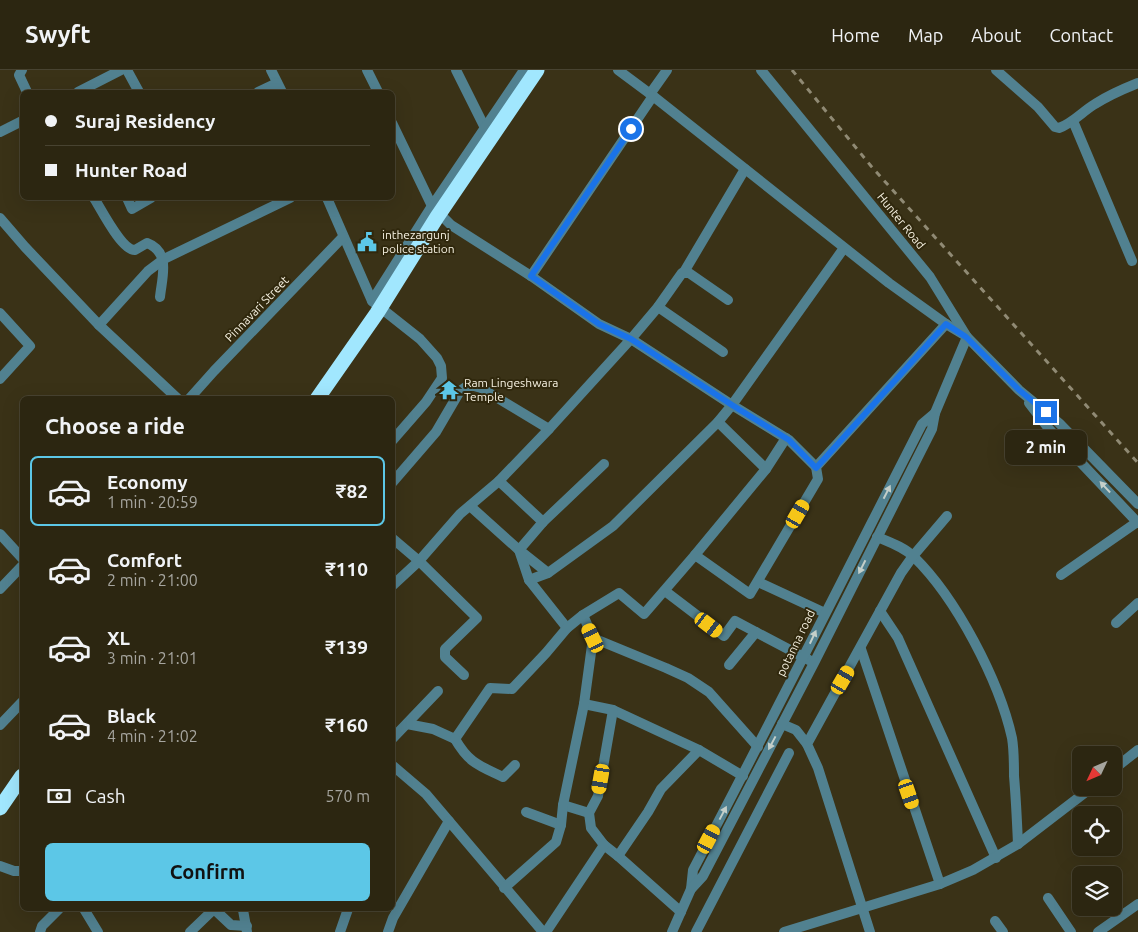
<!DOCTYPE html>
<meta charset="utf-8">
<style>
:root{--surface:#2c2611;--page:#38321f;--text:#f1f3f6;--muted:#a6a59f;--line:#484331;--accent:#5cc7e7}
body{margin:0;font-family:Ubuntu,sans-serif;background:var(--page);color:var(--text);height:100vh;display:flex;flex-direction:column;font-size:19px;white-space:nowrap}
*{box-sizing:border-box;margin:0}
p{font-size:16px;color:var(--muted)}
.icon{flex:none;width:28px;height:28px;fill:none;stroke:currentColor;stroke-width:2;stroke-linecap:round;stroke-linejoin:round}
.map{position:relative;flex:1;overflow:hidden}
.details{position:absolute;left:20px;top:326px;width:375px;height:515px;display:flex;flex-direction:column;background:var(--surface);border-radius:8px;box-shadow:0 5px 20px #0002,0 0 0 1px var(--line)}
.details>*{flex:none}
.guide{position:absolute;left:20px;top:20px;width:375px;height:110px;border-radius:8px;box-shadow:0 5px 20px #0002,0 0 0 1px var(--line);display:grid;align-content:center;height:110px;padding:0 25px;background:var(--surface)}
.needle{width:32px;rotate:226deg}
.controls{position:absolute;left:1072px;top:676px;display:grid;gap:10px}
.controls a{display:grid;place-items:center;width:50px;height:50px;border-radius:8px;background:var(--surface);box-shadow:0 5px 20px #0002,0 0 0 1px var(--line);font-size:25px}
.end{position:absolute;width:22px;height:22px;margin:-11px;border:6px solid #1a73e8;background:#fff;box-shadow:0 0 0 2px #fff}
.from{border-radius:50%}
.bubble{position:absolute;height:35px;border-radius:8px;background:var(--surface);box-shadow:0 5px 20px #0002,0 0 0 1px var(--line);font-size:16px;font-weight:600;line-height:35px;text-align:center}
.car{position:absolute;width:15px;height:30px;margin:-15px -8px;border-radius:6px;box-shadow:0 0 4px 1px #0007;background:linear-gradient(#f5c518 24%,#345 0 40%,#f5c518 0 76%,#345 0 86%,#f5c518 0)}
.guide b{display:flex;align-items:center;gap:18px;height:48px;font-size:19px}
.guide b+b{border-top:1px solid var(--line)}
.guide i{width:12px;height:12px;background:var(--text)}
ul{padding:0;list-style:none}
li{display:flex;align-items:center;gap:15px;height:70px;margin:0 10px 8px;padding:0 15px;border:2px solid transparent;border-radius:8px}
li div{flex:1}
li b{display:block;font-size:19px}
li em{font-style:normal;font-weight:600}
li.current{border-color:var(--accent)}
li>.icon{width:45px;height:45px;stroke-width:1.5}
h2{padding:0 25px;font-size:22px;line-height:60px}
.pay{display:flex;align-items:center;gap:12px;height:55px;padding:0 25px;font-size:19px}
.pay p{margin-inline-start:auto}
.primary-button{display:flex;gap:10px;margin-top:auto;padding:10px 25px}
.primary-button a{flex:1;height:58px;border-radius:8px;background:var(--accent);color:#111;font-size:20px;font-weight:600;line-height:58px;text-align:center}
header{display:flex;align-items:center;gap:30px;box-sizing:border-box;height:70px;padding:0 25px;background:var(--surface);border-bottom:1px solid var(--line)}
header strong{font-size:24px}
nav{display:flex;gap:28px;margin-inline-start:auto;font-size:18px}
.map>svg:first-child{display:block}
</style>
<header>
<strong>Swyft</strong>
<nav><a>Home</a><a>Map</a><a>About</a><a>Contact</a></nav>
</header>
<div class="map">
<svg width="1138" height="862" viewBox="0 0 1138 862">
<rect width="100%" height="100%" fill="#3a3217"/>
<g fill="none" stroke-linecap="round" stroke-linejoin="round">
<!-- minor -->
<g stroke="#518190" stroke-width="10">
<polyline points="22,0 19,5 27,22"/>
<polyline points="127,0 139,22"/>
<polyline points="271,0 282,22"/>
<polyline points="367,0 378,22"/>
<polyline points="456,0 484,56"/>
<polyline points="618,0 653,26 889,213 946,254 966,266"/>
<polyline points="761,0 930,207 967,267 1019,320 1059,353 1138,434"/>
<path d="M996 0 1038 37 1055 57 1059 58C1073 53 1083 41 1095 34 1109 25 1123 19 1138 13"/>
<polyline points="78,22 121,0"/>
<polyline points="258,22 277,13"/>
<polyline points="650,24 667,0"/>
<polyline points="1073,51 1132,191"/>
<polyline points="392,53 432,136 451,155 531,206 599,254 631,269 732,335 789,370 816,397"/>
<polyline points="0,62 22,51"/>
<path d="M94 128C101 139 122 181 135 180L147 173C171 182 162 207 160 227"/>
<polyline points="127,128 132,139 151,128"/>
<polyline points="327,128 372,231 420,269 437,288 441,296 442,308 426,332 392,371"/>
<polyline points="0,148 25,177 99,255 178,329"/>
<polyline points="684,202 745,99"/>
<polyline points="531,206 653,26"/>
<polyline points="372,231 432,136 524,0"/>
<polyline points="658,237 723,282"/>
<polyline points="0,243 30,276 0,309"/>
<polyline points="99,255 148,201 164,189 290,128"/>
<polyline points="189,329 214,301 343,167"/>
<polyline points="1029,333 1049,359 1138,453"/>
<polyline points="718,352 766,399"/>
<polyline points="499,411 543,452"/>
<polyline points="392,413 436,362 460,321 467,316 474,316 481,318 549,359"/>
<polyline points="470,436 519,480 548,503"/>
<polyline points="0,464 22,488"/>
<path d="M877 467C889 472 904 477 914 487 956 528 999 610 1012 668 1014 680 1014 694 1014 706 1016 729 1017 751 1018 774"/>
<polyline points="392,468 419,491 477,548 445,579 445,587 464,605"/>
<polyline points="695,485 766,399 786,368"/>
<polyline points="1061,505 1137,452"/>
<polyline points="529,510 548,503 613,456 718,352 732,335 844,178"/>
<polyline points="758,512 825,543"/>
<polyline points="392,516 419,491 460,444 499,411 549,359 631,269 658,237 682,203 689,203 728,230"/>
<polyline points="0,519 22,496"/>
<polyline points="665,521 724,566 735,551 809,590"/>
<polyline points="880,541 898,568 996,788"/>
<polyline points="583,545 593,568"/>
<polyline points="1116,553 1138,533"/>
<polyline points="567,558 529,510 519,480 543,452 604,394"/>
<polyline points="861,579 940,814"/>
<polyline points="729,595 756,562"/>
<polyline points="584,634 613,640 699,680 743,706"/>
<polyline points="613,640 598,726 589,743 591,758 604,775 618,786 681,842"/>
<polyline points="407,654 433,659 455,669 490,618 512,619 546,583 567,558 583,545 619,523 644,544 695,485 750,524 818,409 816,397 946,254"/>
<polyline points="782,654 796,660 807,674"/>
<polyline points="0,655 22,632"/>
<polyline points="392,669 438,621"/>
<path d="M455 669C469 693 478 695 503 707L515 695"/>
<polyline points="392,695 426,724 543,862"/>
<polyline points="1114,699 1138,680"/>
<polyline points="563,735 589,743"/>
<polyline points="526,742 561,755"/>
<polyline points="618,786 648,742 661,719 699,680"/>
<polyline points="0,796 14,801 22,801"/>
<polyline points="504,818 556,772 561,755 563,735 584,634 593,568 666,598 688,608 709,622 758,677"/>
<path d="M691 819 693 800C771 652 846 503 922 354L935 343"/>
<polyline points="1048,828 1071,862"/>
<polyline points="84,839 98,862"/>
<polyline points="244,839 243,840 247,862"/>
<polyline points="995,851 1003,862"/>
<polyline points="40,862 42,856 59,839"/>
<polyline points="190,862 214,839 231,855 247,856"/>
<polyline points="340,862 348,839"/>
<polyline points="388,862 393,848 449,751"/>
<polyline points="546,862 604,775"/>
<polyline points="672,862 691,819 703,806 814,593 932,359 935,343 967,267"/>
<polyline points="696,862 789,683"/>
<polyline points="784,862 940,814 973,800 1018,774 1091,718"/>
<polyline points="870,862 818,698 807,674 901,503 913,486 947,446"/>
<polyline points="1098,862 1138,834"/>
</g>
<!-- highway -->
<polyline stroke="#a1e7fe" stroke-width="15" points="0,738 22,706"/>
<!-- rail -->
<polyline stroke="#908a74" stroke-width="3" stroke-dasharray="6 6" stroke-linecap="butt" points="792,0 871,96 1138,393"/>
<!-- highway-bridge -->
<polyline stroke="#a1e7fe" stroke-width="15" points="317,329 377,243 437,147 537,0"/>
</g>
<!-- one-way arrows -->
<defs><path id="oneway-solid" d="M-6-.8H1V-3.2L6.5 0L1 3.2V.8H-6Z" transform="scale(1.25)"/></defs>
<g fill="#c4cfc9">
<use href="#oneway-solid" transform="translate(1105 417) rotate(-133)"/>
<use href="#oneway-solid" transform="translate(887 422) rotate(-63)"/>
<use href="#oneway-solid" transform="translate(862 497) rotate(117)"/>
<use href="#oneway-solid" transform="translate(813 567) rotate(-65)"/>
<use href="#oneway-solid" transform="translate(772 673) rotate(118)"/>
<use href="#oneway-solid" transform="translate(723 743) rotate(-62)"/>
</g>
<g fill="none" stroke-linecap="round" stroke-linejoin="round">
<!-- route -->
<polyline stroke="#1a73e8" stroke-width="6" points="631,59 531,206 599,254 631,269 732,335 789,370 816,398 946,254 966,267 1019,320 1046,342"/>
</g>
<!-- icons -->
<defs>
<symbol id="civic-bare" viewBox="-9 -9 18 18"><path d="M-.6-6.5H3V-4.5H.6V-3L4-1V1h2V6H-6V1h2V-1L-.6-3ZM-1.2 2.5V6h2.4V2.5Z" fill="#5cc7e7" stroke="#30280d" stroke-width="2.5" paint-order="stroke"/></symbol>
<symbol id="temple-bare" viewBox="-9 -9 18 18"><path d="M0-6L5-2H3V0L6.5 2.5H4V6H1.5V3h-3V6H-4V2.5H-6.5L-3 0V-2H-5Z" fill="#5cc7e7" stroke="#30280d" stroke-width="2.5" paint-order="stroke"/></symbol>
</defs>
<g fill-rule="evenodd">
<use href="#civic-bare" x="353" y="158" width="28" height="28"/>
<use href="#temple-bare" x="435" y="306" width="28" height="28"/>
</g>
<g text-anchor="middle" stroke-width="4" stroke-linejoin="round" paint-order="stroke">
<!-- street labels -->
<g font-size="12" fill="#f6f1e1" stroke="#30280d">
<text transform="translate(901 151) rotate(51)" y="4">Hunter Road</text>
<text transform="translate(257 239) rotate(-46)" y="4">Pinnavari Street</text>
<text transform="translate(796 573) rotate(-64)" y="4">potanna road</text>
</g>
<!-- poi labels -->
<g font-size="12" fill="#f6f1e1" stroke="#30280d" text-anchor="start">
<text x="382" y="169">inthezargunj<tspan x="382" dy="14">police station</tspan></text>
<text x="464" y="317">Ram Lingeshwara<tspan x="464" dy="14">Temple</tspan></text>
</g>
</g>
</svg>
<div class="controls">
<a><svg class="needle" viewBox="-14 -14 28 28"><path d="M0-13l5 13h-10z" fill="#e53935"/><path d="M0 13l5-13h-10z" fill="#a6a59f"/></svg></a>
<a><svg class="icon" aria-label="locate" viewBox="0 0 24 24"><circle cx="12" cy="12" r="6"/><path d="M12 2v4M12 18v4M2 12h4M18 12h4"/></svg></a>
<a><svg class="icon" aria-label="layers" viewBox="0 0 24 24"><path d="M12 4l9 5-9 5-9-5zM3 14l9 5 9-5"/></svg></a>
</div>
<i class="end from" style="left:631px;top:59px"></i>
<i class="end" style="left:1046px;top:342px"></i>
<div class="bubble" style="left:1005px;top:360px;width:82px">2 min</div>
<i class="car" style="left:798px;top:444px;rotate:30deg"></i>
<i class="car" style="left:709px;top:555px;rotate:127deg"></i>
<i class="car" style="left:593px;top:568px;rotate:335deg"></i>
<i class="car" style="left:843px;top:610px;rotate:30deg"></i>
<i class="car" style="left:601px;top:709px;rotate:190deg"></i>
<i class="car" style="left:909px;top:724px;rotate:161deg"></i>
<i class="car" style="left:709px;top:769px;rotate:28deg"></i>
<div class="guide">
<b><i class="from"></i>Suraj Residency</b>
<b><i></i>Hunter Road</b>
</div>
<section class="details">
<h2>Choose a ride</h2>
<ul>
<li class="current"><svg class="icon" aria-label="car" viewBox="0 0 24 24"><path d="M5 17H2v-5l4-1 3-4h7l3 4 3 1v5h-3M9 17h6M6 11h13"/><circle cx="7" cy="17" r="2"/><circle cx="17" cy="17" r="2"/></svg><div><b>Economy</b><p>1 min · 20:59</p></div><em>₹82</em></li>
<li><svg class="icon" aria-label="car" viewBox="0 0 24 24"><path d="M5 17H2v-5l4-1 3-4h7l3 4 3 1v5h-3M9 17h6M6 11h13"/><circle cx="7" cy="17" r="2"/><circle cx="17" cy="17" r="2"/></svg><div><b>Comfort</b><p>2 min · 21:00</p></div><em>₹110</em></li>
<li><svg class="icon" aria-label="car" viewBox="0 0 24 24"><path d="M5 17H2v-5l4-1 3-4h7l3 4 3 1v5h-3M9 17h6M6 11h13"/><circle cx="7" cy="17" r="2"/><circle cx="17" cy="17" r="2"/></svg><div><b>XL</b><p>3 min · 21:01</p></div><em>₹139</em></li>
<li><svg class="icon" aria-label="car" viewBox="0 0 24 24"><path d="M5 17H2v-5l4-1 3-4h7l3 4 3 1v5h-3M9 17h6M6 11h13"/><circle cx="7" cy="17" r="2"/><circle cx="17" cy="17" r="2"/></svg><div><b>Black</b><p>4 min · 21:02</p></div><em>₹160</em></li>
</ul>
<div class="pay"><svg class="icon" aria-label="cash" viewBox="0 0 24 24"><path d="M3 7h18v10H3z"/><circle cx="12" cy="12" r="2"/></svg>Cash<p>570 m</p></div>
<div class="primary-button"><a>Confirm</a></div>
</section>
</div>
